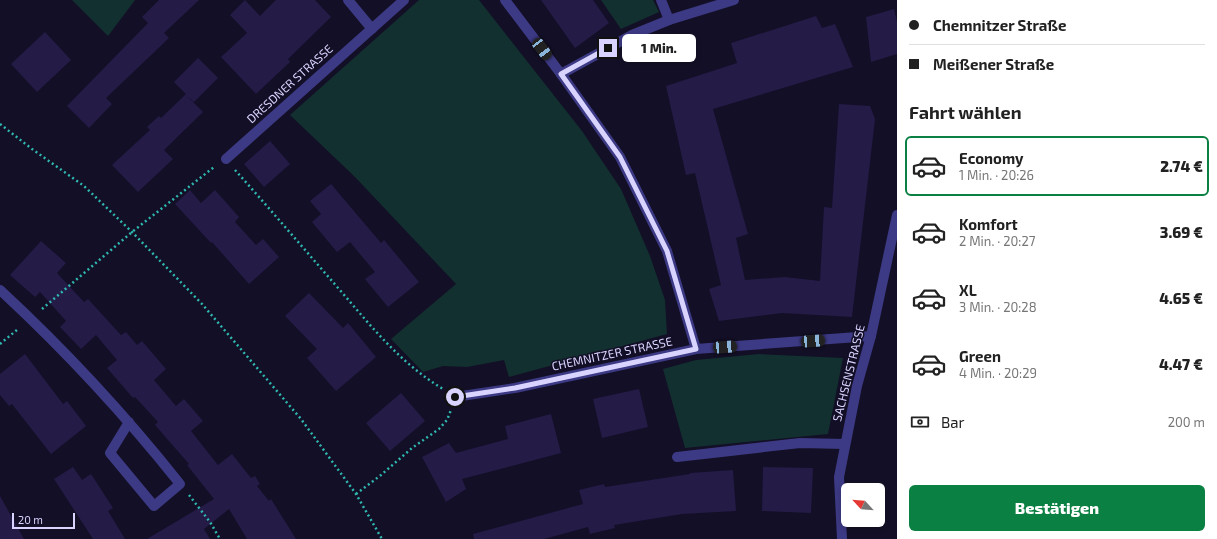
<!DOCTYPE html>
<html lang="de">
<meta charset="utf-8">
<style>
:root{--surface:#fff;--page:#f2f2f2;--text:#222;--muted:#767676;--line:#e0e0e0;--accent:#0b8043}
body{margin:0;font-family:"Exo 2",sans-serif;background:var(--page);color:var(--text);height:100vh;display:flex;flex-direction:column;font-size:15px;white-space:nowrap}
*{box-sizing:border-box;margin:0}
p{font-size:13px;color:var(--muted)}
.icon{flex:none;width:22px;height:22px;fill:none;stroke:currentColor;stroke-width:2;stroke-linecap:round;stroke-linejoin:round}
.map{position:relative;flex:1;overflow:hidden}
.details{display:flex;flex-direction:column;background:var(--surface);width:320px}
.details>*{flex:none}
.top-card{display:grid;align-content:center;height:88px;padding:0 12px;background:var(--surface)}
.needle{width:26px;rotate:296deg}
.buttons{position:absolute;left:841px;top:483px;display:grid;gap:8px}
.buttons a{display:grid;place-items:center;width:44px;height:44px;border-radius:6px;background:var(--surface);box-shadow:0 2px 6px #0003;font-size:20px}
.scale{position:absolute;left:12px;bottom:10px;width:63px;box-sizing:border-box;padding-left:4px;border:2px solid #d9d4ff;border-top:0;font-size:11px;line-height:14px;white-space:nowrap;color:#d9d4ff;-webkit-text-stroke:3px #130f26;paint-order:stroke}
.end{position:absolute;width:18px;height:18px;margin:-9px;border:5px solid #d9d4ff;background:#111;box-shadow:0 0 0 2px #111}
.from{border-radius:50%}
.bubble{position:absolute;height:28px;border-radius:6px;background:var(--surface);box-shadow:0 2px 6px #0003;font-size:13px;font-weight:800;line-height:28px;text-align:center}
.car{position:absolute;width:12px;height:24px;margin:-12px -6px;border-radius:5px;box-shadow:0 0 3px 1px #0007;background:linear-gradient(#222 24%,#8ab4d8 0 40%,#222 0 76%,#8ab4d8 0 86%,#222 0)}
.top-card b{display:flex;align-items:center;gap:14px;height:38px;font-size:15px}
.top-card b+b{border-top:1px solid var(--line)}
.top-card i{width:10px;height:10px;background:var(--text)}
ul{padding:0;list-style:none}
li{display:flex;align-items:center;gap:12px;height:60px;margin:0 8px 6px;padding:0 4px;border:2px solid transparent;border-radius:6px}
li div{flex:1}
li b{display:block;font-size:15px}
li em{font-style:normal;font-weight:800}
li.on{border-color:var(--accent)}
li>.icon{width:36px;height:36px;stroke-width:1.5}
h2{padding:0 12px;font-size:18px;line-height:48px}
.pay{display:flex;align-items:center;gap:10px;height:44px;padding:0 12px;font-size:15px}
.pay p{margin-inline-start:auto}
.cta{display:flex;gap:8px;margin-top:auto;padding:8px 12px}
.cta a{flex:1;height:46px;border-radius:6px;background:var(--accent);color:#fff;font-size:16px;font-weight:800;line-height:46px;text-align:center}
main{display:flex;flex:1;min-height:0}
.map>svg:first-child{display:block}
</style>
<main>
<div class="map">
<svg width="897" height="539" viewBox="0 0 897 539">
<rect width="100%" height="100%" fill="#130f26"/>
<!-- green -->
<g fill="#12302f">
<polygon points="72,0 135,0 108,36"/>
<polygon points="419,0 479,0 582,131 621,189 650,256 665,300 667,334 509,377 504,360 467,367 443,366 423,372 391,339 456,284 355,177 290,115"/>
<polygon points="601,0 653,0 659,12 621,29"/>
<polygon points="759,354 843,358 828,434 685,448 663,369 696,360"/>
</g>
<!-- building -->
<g fill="#241b47">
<polygon points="159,0 199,0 164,33 169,38 106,98 112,104 89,128 67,106 148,23 142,17"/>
<polygon points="245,0 260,16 276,0 315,0 331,17 288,59 290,62 256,94 221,57 247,33 230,15"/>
<polygon points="541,0 593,0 609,23 575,48"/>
<polygon points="894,9 897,22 897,54 871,62 866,17"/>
<polygon points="816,16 822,28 835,24 853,67 713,109 748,234 736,238 745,280 785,277 820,281 824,207 832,208 839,104 870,106 875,119 852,317 782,313 719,321 709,289 721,285 695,173 686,175 666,86 737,63 731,43"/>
<polygon points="45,32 71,60 37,92 11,64"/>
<polygon points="198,58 218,78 194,102 187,96 203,112 164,150 173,159 138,192 112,165 150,130 147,127 159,116 161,118 186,94 174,82"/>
<polygon points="270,141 290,164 264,187 244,164"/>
<polygon points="331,184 381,243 384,240 419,282 388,307 365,279 375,272 350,242 337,252 312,222 321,214 310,201"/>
<polygon points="190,190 201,203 215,190 239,217 235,222 256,245 263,239 279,257 249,284 212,242 211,243 175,204"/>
<polygon points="41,241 66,263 57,273 84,302 88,299 121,335 126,332 137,345 142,341 166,369 154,380 176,406 184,399 203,421 191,431 218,465 232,454 251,478 255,476 260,484 257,486 269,501 271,499 296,539 247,539 229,509 204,529 210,539 147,539 214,499 187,465 189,464 155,425 158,422 135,397 133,398 107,368 117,360 96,335 81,349 60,327 66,321 40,292 35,297 10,275"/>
<polygon points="309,293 343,328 348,323 376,357 336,391 307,358 317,349 285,316"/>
<polygon points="25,354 63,404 67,401 86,426 51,454 12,404 9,406 0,395 0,374"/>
<polygon points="639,389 648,427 602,438 593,399"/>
<polygon points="401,393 425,421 390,451 366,423"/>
<polygon points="551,414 561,453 462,479 466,489 446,502 422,457 449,443 456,453 508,439 505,426"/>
<polygon points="73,467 82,480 91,474 113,508 108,511 125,539 93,539 54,479"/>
<polygon points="763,467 813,468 811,513 762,511"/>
<polygon points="733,470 736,511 682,514 614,525 615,528 590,534 588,527 544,539 474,539 473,534 583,504 579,490 604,484 605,487 690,474 690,473"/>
<polygon points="0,496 24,539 0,539"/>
</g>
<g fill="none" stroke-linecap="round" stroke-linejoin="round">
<!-- path -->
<g stroke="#2fb8b0" stroke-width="2.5" stroke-dasharray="2 3" stroke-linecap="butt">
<polyline points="0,124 32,149 84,186 132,232 202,304 301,419 356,494 382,539"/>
<path d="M235 170C270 209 304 249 339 289 371 326 400 363 443 389"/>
<polyline points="42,309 132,232 214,167"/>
<polyline points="0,344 18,329"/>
<polyline points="356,494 381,475 412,448 439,429 447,420 451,410"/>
<polyline points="189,495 210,522 220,539"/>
</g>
<!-- lane -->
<polyline stroke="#3d3a85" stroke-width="10" points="677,457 800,443 845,444"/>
<!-- street -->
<g stroke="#3d3a85" stroke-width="10">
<polyline points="348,0 372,29"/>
<polyline points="505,0 561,74 620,157 667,251 696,349"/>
<polyline points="661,0 669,20"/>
<polyline points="561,74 632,35 669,20 734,0"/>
<polyline points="226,159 404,0"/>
<path d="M0 290C65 350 125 415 180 484L154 506 110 453 129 422"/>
<polyline points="455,397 515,388 696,349 871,336"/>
<polyline points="842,539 839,477 857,386 871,336 897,215"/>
</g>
</g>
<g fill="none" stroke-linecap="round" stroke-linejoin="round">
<!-- route -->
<polyline stroke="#d9d4ff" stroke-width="5" points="455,397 515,388 696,349 667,251 620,157 561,74 608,48"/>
</g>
<g text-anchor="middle" stroke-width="3" stroke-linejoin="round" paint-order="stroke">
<!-- street labels -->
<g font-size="12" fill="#d9d4ff" stroke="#130f26">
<text transform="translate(290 84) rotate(-42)" y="4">DRESDNER STRASSE</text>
<text transform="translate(612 354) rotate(-12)" y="4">CHEMNITZER STRASSE</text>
<text transform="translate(849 373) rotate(-76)" y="4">SACHSENSTRASSE</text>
</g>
</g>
</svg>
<div class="buttons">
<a><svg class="needle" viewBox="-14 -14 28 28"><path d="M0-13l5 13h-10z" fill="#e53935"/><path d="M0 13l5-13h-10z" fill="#767676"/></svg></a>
</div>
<div class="scale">20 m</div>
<i class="end from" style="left:455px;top:397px"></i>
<i class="end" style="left:608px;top:48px"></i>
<div class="bubble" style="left:622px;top:34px;width:74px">1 Min.</div>
<i class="car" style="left:542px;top:49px;rotate:143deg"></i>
<i class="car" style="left:813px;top:341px;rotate:86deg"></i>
<i class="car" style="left:725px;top:347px;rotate:86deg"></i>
</div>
<section class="details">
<div class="top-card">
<b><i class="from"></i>Chemnitzer Straße</b>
<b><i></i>Meißener Straße</b>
</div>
<h2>Fahrt wählen</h2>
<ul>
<li class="on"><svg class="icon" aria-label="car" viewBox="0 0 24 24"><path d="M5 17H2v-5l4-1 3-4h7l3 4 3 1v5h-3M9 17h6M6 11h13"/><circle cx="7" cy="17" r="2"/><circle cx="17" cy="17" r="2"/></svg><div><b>Economy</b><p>1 Min. · 20:26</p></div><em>2.74 €</em></li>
<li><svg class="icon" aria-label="car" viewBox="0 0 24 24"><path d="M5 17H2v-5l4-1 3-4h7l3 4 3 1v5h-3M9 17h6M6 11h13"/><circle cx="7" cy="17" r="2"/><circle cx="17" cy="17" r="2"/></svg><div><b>Komfort</b><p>2 Min. · 20:27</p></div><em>3.69 €</em></li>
<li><svg class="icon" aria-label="car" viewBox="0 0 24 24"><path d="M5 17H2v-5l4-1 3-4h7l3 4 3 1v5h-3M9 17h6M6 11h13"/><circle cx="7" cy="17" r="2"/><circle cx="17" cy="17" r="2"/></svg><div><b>XL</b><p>3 Min. · 20:28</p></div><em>4.65 €</em></li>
<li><svg class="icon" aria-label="car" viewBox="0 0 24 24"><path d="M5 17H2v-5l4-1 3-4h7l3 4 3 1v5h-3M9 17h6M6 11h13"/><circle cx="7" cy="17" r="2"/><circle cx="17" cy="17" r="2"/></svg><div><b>Green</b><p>4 Min. · 20:29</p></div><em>4.47 €</em></li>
</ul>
<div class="pay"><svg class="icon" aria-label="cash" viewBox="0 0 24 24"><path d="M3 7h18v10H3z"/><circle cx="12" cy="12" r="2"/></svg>Bar<p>200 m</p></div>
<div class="cta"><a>Bestätigen</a></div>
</section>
</main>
